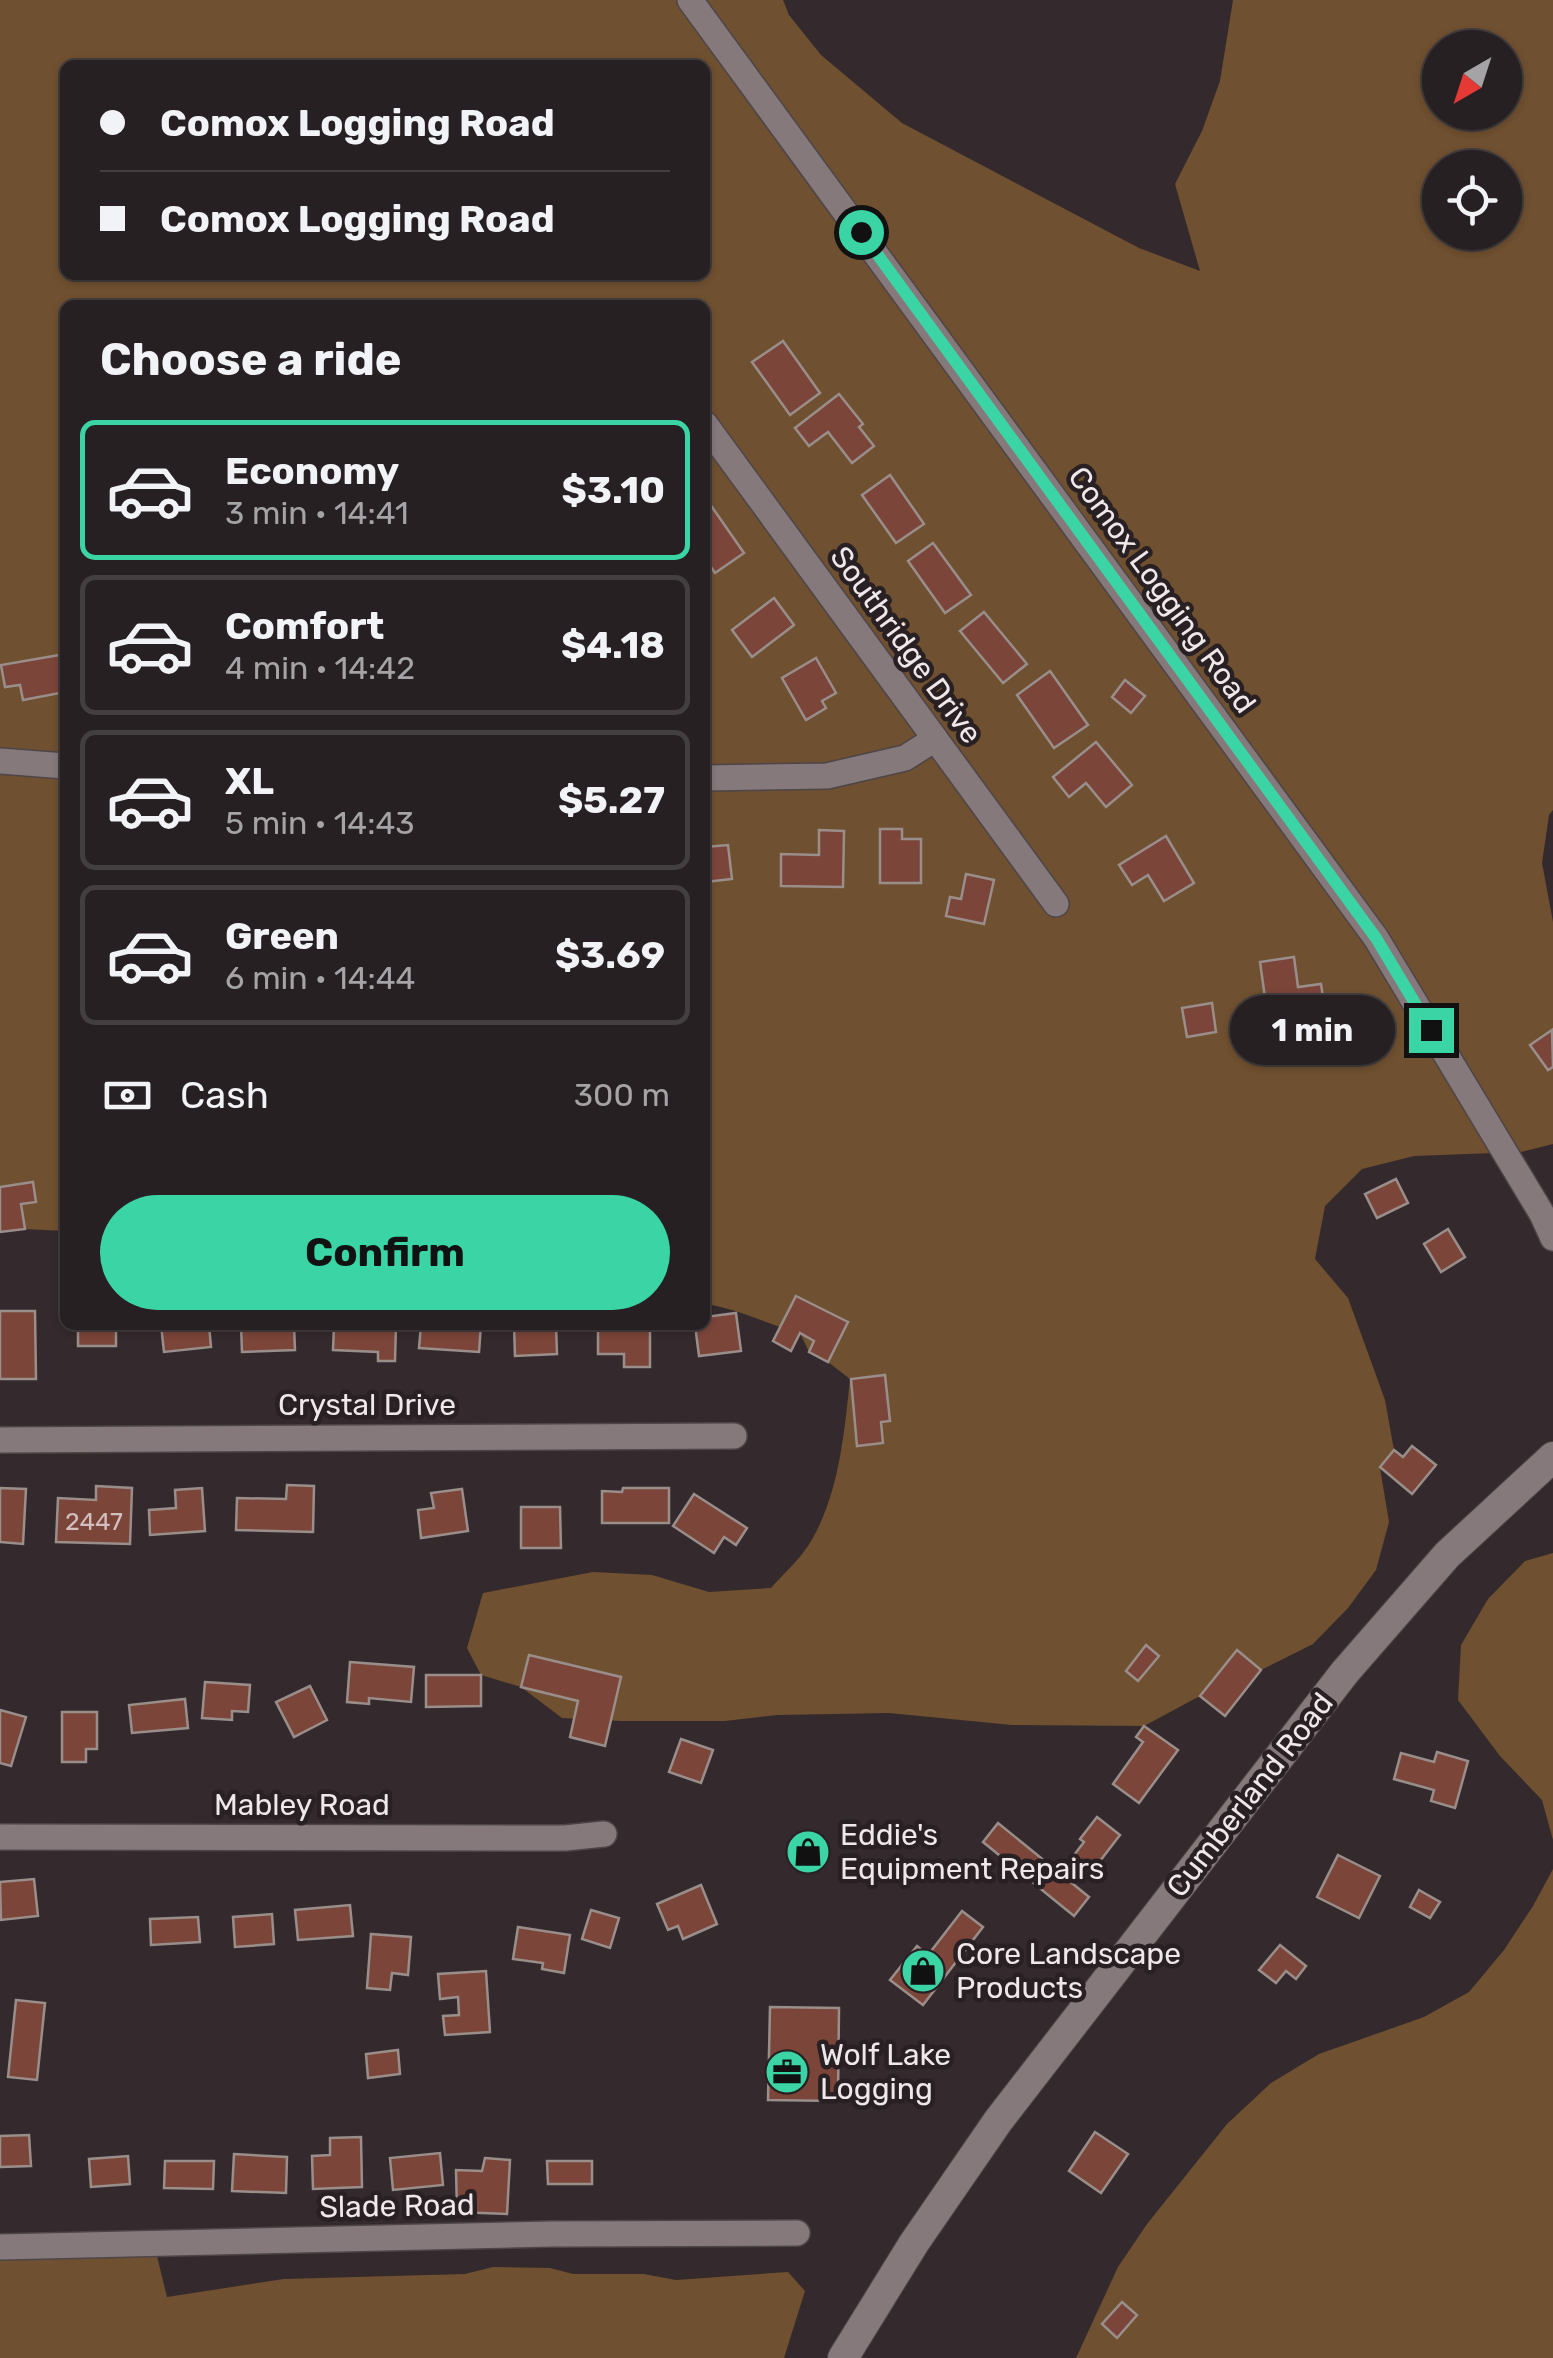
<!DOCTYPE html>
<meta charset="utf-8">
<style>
:root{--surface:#272022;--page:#332d2f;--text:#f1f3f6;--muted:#a4a3a5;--line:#433e40;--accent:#3bd4a4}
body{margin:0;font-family:Rubik,sans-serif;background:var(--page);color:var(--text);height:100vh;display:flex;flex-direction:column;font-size:38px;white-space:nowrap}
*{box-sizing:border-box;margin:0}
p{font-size:32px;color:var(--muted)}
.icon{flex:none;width:55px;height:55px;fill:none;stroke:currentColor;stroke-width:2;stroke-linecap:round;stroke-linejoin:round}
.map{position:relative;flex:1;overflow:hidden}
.sheet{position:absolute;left:60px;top:300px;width:650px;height:1030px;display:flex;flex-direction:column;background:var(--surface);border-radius:15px;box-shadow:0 2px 8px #0004,0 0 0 2px var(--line)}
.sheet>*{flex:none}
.guide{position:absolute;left:60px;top:60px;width:650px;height:220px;border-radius:15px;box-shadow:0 2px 8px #0004,0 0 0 2px var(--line);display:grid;align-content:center;height:220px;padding:0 40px;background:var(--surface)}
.needle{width:65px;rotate:219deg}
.tools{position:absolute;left:1422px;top:30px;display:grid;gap:20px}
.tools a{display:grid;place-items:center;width:100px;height:100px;border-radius:50%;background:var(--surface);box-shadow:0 2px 8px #0004,0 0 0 2px var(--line);font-size:50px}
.end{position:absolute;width:45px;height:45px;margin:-22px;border:12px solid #3bd4a4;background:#111;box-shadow:0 0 0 5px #111}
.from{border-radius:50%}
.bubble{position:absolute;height:70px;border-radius:35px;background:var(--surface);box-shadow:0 2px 8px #0004,0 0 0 2px var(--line);font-size:32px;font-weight:700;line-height:70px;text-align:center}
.guide b{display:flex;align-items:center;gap:35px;height:95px;font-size:38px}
.guide b+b{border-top:2px solid var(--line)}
.guide i{width:25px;height:25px;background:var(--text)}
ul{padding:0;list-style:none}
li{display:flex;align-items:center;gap:30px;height:140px;margin:0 20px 15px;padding:0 20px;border:5px solid var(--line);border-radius:15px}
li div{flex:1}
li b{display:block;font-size:38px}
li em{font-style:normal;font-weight:700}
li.selected{border-color:var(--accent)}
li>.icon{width:90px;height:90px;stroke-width:1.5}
h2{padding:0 40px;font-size:45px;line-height:120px}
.pay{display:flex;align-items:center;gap:25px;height:110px;padding:0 40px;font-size:38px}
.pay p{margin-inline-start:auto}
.action{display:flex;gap:20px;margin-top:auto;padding:20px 40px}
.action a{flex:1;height:115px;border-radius:60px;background:var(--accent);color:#111;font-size:40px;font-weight:700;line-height:115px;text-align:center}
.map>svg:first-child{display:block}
</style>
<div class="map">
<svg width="1553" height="2358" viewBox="0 0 1553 2358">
<rect width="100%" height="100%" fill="#342a2d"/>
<!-- green -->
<g fill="#6f5030" fill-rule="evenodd">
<path d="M0 0H783L789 15 821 55 902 123 1139 248 1200 271 1175 184 1202 131 1220 81 1233 0H1553V810L1549 815 1542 863 1553 922V1144L1521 1152 1414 1156 1362 1169 1325 1206 1315 1259 1348 1298 1385 1400 1394 1450 1380 1468 1389 1522 1376 1570 1348 1608 1313 1644 1261 1670 1200 1696 1144 1726 1012 1725 889 1713 777 1715 725 1721H621L562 1718 521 1687 481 1675 467 1648 483 1593 593 1572 652 1575 709 1592 771 1588C783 1574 798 1561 808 1546 839 1497 844 1435 850 1379L828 1362 809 1352 800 1333C768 1325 737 1308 705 1304V305H65V1231L25 1229 0 1223ZM1440 48H1505V112H1440ZM65 65H705V275H65ZM1440 168H1505V232H1440Z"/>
<polygon points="1553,1553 1553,1840 1542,1800 1500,1756 1458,1700 1461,1645 1488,1599 1525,1561"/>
<polygon points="1553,1869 1553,2358 1076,2358 1118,2267 1147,2224 1227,2124 1271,2083 1319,2054 1424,2017 1469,1992 1504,1950 1533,1906"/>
<polygon points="154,2244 167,2297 284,2279 465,2274 493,2267 550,2268 573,2274 644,2274 676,2280 788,2272 805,2291 784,2358 0,2358 0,2247"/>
</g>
<!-- building -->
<g fill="#7b453a" stroke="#9a8e8b" stroke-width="2.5">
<polygon points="783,341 820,393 790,415 752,362"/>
<polygon points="839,394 863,424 859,427 874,446 852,463 828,432 809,446 795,428"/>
<polygon points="890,475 924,524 896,543 862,495"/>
<polygon points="712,507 744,553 715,573 705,558 705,512"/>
<polygon points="933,543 971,595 945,613 908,561"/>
<polygon points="774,598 794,625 752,657 732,630"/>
<polygon points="984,612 1027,664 1003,683 960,631"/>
<polygon points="65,654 65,692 23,700 20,685 5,687 1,665"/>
<polygon points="816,658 836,693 822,701 826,708 806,720 782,678"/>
<polygon points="1050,671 1088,725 1054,748 1017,695"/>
<polygon points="1125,680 1145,696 1131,713 1112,697"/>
<polygon points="1096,742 1132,785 1106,807 1086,783 1069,797 1053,777"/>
<polygon points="880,829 902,829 902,839 921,839 921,883 880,883"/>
<polygon points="819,830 844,831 843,887 781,886 781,854 819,855"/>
<polygon points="1166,836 1194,883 1164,901 1148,875 1132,885 1119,865"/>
<polygon points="728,845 732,879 705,882 705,847"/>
<polygon points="966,874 994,880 984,924 946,916 950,897 961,899"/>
<polygon points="1294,957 1298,987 1321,984 1325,1011 1268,1019 1260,962"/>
<polygon points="1212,1003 1216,1032 1187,1037 1182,1008"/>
<polygon points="1552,1030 1553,1067 1548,1070 1530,1045"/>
<polygon points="1396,1179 1408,1203 1377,1218 1365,1194"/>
<polygon points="33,1182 36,1202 21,1204 25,1229 0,1232 0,1187"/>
<polygon points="1448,1229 1465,1257 1441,1272 1424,1244"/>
<polygon points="796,1296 848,1322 828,1362 809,1352 814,1341 800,1333 791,1351 773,1341"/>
<polygon points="0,1311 35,1311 36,1379 0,1379"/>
<polygon points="736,1313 741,1351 699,1356 695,1325 705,1325 705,1317"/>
<rect x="78" y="1325" width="38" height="21"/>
<polygon points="161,1325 209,1325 211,1347 164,1352"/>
<polygon points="241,1325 294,1325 295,1350 242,1352"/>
<polygon points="334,1325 396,1325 395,1361 378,1361 378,1352 333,1350"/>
<polygon points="421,1325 481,1325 479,1352 419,1348"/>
<polygon points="514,1325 556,1325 557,1354 515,1356"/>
<polygon points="598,1325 650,1325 650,1367 624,1367 624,1354 598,1354"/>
<polygon points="885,1375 890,1421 881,1422 883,1443 857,1446 851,1379"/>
<polygon points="1412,1446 1436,1465 1412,1494 1380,1467 1394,1450 1403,1457"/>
<polygon points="287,1485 314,1486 313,1532 236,1530 237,1498 286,1499"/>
<polygon points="96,1486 132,1488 130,1544 56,1542 58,1498 96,1500"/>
<polygon points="0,1488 26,1489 23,1544 0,1542"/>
<polygon points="202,1488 205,1531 150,1535 149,1510 176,1508 175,1490"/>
<polygon points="623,1488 669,1488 669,1523 602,1523 602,1491 622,1492"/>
<polygon points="462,1489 468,1531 421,1538 418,1510 434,1508 431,1493"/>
<polygon points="694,1494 747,1528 736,1545 724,1537 714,1553 673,1526"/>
<polygon points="521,1507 560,1507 561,1548 521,1548"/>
<polygon points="1146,1645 1159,1656 1138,1681 1126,1671"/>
<polygon points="1237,1650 1261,1670 1225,1716 1200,1696"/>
<polygon points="529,1655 621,1677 605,1746 570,1737 578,1701 521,1687"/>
<polygon points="350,1662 414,1667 411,1702 369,1698 369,1704 347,1702"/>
<polygon points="426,1675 481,1675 481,1706 426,1707"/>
<polygon points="205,1682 250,1685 248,1712 232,1711 232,1720 202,1718"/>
<polygon points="310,1686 327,1720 294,1737 276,1702"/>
<polygon points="185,1699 188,1728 132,1733 129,1705"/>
<polygon points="0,1710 26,1717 11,1766 0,1763"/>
<polygon points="62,1712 97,1712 97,1749 86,1749 86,1762 62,1762"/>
<polygon points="1144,1726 1178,1750 1139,1803 1113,1784 1143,1742 1136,1737"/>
<polygon points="681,1739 713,1750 701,1783 669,1772"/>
<polygon points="1437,1752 1468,1761 1455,1808 1431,1801 1434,1790 1394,1779 1401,1753 1434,1762"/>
<polygon points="1097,1817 1120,1835 1090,1874 1071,1859 1084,1842 1080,1839"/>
<polygon points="998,1823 1089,1897 1074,1916 983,1842"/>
<polygon points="1338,1855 1380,1876 1359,1918 1317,1897"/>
<polygon points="34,1879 38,1916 1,1920 0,1882"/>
<polygon points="701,1885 717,1924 683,1939 678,1926 668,1930 657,1904"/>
<polygon points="1419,1890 1440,1902 1430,1918 1410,1907"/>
<polygon points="350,1905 353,1936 298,1940 295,1910"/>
<polygon points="591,1910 619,1918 610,1948 582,1939"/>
<polygon points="962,1911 983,1927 923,2005 890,1980 917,1946 928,1955"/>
<polygon points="272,1914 274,1944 235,1947 233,1917"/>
<polygon points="198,1917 200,1942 151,1945 150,1919"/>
<polygon points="518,1927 570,1935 564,1973 542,1969 543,1963 513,1959"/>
<polygon points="371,1934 411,1937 408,1975 392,1973 390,1990 367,1988"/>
<polygon points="1280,1945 1306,1966 1296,1979 1286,1971 1276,1983 1259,1970"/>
<polygon points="486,1971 490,2032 445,2035 443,2016 459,2015 458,1997 440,1999 438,1974"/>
<polygon points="16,2000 45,2003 37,2080 8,2077"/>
<polygon points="770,2007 839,2008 838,2101 768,2100"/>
<polygon points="398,2050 400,2074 368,2078 366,2054"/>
<polygon points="1095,2132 1128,2154 1101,2193 1069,2171"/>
<polygon points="29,2135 31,2166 0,2167 0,2136"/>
<polygon points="361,2137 362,2187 313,2189 312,2156 330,2155 330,2138"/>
<polygon points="440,2153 443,2185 393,2190 390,2158"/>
<polygon points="234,2154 287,2157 286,2193 232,2191"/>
<polygon points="128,2156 130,2184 91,2187 89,2159"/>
<polygon points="485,2158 510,2160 507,2214 457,2212 456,2170 482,2171"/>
<polygon points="165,2161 214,2161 213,2189 164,2188"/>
<polygon points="547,2161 592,2161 592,2184 548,2184"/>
<polygon points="1122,2302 1137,2315 1117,2338 1102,2324"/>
</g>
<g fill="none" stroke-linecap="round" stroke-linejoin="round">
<defs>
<g id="minor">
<polyline points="690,0 1376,938 1542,1214 1553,1238"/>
<polyline points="705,424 1056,904"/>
<polyline points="0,761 65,766"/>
<polyline points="705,778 827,776 905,758 935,739"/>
<polyline points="0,1440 734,1436"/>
<polyline points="0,1837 565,1838 604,1834"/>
<polyline points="0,2247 551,2234 797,2233"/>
</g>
<polyline id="tertiary" points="843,2358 914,2243 998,2121 1345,1672 1447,1555 1553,1457"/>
</defs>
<!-- minor casing -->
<use href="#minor" stroke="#4e4548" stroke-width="28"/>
<!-- tertiary casing -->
<use href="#tertiary" stroke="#4e4548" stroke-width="32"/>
<!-- minor -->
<use href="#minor" stroke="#85797c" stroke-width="25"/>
<!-- tertiary -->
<use href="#tertiary" stroke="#85797c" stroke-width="30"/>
</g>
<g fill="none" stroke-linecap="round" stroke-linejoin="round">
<!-- route -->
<polyline stroke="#3bd4a4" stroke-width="12" points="861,232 1376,938 1431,1030"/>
</g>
<!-- icons -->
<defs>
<symbol id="shop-disc" viewBox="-11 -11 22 22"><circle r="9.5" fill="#3bd4a4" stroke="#292023"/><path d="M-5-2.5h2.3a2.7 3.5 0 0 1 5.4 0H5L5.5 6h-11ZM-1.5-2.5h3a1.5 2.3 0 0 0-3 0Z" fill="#111"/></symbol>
<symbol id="office-disc" viewBox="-11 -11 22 22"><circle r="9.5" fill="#3bd4a4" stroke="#292023"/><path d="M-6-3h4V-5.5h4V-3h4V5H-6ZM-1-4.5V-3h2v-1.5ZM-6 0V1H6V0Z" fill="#111"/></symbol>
</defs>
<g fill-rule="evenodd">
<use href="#shop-disc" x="783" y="1827" width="50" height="50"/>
<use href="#shop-disc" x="898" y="1946" width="50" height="50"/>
<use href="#office-disc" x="762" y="2047" width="50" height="50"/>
</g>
<g text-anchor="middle" stroke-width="9" stroke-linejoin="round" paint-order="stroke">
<!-- number labels -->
<g font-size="25" fill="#d2bfbe">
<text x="94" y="1530">2447</text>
</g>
<!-- street labels -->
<g font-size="30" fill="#efe8ea" stroke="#292023">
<text transform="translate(1162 590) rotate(54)" y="10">Comox Logging Road</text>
<text transform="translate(906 645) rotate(54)" y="10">Southridge Drive</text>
<text x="367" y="1415">Crystal Drive</text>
<text transform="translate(1250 1795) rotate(-52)" y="10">Cumberland Road</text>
<text x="302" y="1815">Mabley Road</text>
<text transform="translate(397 2206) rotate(-1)" y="10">Slade Road</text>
</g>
<!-- poi labels -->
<g font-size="30" fill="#efe8ea" stroke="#292023" text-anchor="start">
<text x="840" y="1845">Eddie's<tspan x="840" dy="34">Equipment Repairs</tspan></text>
<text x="956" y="1964">Core Landscape<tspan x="956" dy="34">Products</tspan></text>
<text x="820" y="2065">Wolf Lake<tspan x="820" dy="34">Logging</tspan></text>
</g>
</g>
</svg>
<div class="tools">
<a><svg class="needle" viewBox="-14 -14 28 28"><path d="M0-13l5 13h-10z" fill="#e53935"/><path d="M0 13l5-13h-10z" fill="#a4a3a5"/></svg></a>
<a><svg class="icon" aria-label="locate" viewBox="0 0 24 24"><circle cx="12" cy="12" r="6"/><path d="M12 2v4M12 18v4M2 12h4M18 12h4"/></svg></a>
</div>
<i class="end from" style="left:861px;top:232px"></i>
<i class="end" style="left:1431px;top:1030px"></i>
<div class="bubble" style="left:1230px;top:995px;width:165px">1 min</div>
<div class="guide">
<b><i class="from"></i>Comox Logging Road</b>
<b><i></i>Comox Logging Road</b>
</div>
<section class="sheet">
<h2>Choose a ride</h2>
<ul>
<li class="selected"><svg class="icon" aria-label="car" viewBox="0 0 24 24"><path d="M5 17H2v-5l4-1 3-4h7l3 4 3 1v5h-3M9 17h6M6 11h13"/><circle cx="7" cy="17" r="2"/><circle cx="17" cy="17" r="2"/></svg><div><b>Economy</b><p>3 min · 14:41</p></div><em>$3.10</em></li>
<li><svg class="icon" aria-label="car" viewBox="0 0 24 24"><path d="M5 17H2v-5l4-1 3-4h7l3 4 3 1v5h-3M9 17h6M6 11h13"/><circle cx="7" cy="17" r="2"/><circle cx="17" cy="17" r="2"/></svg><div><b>Comfort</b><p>4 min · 14:42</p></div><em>$4.18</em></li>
<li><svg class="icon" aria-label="car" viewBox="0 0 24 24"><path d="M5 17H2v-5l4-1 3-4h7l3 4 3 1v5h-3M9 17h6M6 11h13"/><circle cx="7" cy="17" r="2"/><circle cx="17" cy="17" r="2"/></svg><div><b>XL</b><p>5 min · 14:43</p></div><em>$5.27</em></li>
<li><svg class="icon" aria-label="car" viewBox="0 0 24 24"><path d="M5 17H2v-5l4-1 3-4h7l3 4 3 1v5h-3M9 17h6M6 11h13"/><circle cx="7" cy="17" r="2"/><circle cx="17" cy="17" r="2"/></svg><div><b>Green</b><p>6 min · 14:44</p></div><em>$3.69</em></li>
</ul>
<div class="pay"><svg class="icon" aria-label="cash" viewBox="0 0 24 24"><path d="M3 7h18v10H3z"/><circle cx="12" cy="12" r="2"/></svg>Cash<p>300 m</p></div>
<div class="action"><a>Confirm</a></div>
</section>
</div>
